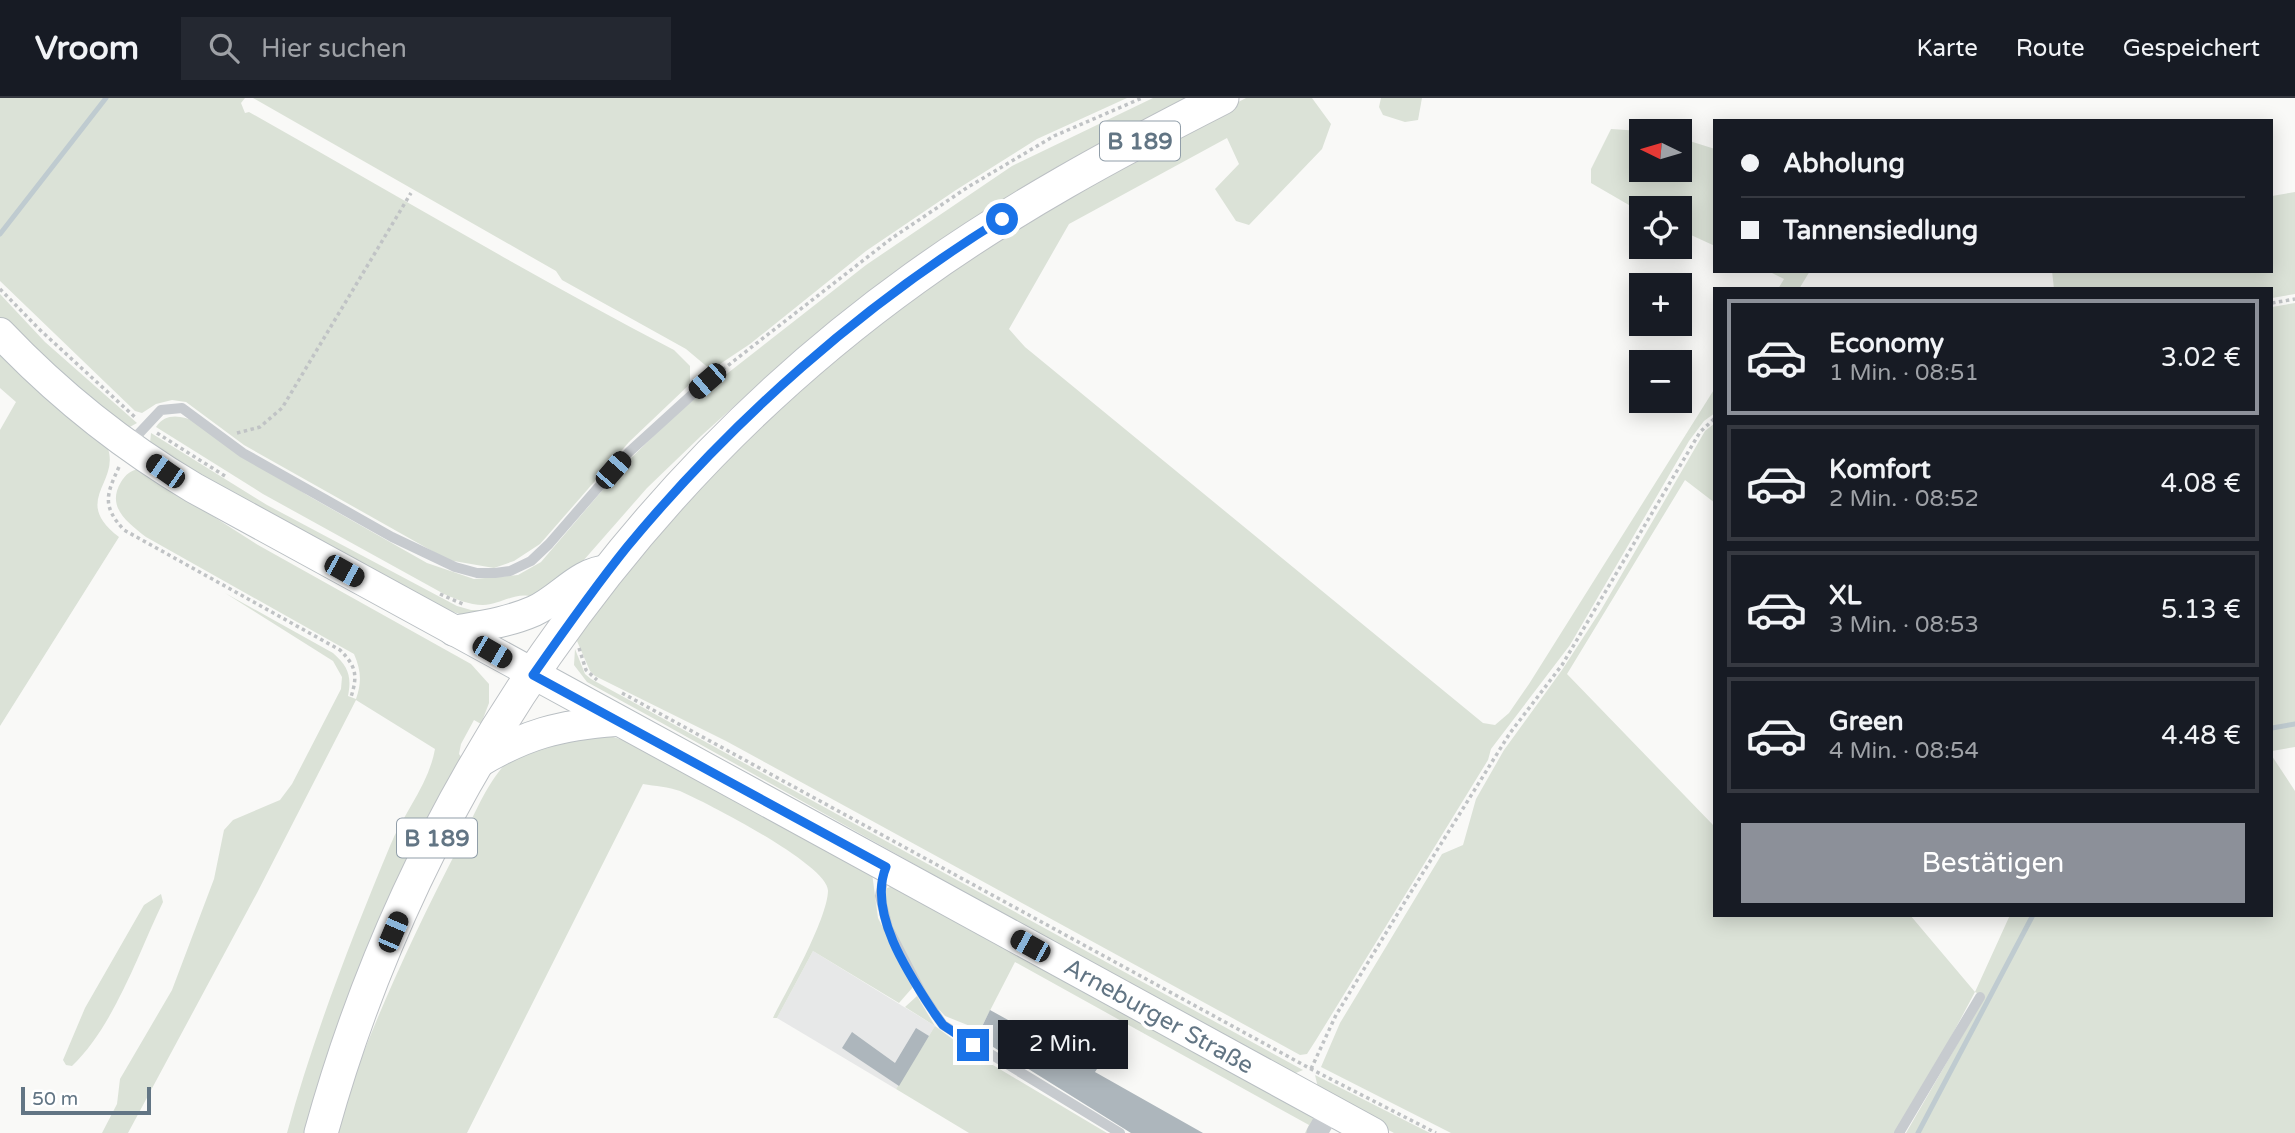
<!DOCTYPE html>
<html lang="de">
<meta charset="utf-8">
<style>
:root{--surface:#171b24;--page:#242831;--text:#f1f3f6;--muted:#9ea1a6;--line:#363941;--accent:#8c9099}
body{margin:0;font-family:"Varela Round",sans-serif;background:var(--page);color:var(--text);height:100vh;display:flex;flex-direction:column;font-size:26px;white-space:nowrap}
*{box-sizing:border-box;margin:0}
p{font-size:23px;color:var(--muted)}
.icon{flex:none;width:38px;height:38px;fill:none;stroke:currentColor;stroke-width:2;stroke-linecap:round;stroke-linejoin:round}
.map{position:relative;flex:1;overflow:hidden}
.side{position:absolute;left:1713px;top:189px;width:560px;height:630px;display:flex;flex-direction:column;background:var(--surface);border-radius:0px;box-shadow:0 4px 18px #0003}
.side>*{flex:none}
.guide{position:absolute;left:1713px;top:21px;width:560px;height:154px;border-radius:0px;box-shadow:0 4px 18px #0003;display:grid;align-content:center;height:154px;padding:0 28px;background:var(--surface)}
.needle{width:46px;rotate:275deg}
.controls{position:absolute;left:1629px;top:21px;display:grid;gap:14px}
.controls a{display:grid;place-items:center;width:63px;height:63px;border-radius:0px;background:var(--surface);box-shadow:0 4px 18px #0003;font-size:35px}
.scale{position:absolute;left:21px;bottom:18px;width:130px;box-sizing:border-box;padding-left:7px;border:4px solid #627584;border-top:0;font-size:19px;line-height:24px;white-space:nowrap;color:#627584;-webkit-text-stroke:5px #fff;paint-order:stroke}
.end{position:absolute;width:32px;height:32px;margin:-16px;border:9px solid #1a73e8;background:#fff;box-shadow:0 0 0 4px #fff}
.from{border-radius:50%}
.bubble{position:absolute;height:49px;border-radius:0px;background:var(--surface);box-shadow:0 4px 18px #0003;font-size:23px;font-weight:600;line-height:49px;text-align:center}
.car{position:absolute;width:21px;height:42px;margin:-21px -10px;border-radius:9px;box-shadow:0 0 5px 2px #0007;background:linear-gradient(#222 24%,#8ab4d8 0 40%,#222 0 76%,#8ab4d8 0 86%,#222 0)}
.guide b{display:flex;align-items:center;gap:24px;height:66px;font-size:26px}
.guide b+b{border-top:2px solid var(--line)}
.guide i{width:18px;height:18px;background:var(--text)}
ul{padding:12px 0 0;list-style:none}
li{display:flex;align-items:center;gap:21px;height:116px;margin:0 14px 10px;padding:0 14px;border:4px solid var(--line);border-radius:0px}
li div{flex:1}
li b{display:block;font-size:26px}
li em{font-style:normal;font-weight:600}
li.current{border-color:var(--accent)}
li>.icon{width:63px;height:63px;stroke-width:1.5}
.action{display:flex;gap:14px;margin-top:auto;padding:14px 28px}
.action a{flex:1;height:80px;border-radius:0px;background:var(--accent);color:#fff;font-size:28px;font-weight:600;line-height:80px;text-align:center}
header{display:flex;align-items:center;gap:42px;box-sizing:border-box;height:98px;padding:0 35px;background:var(--surface);border-bottom:2px solid var(--line)}
header strong{font-size:33px}
nav{display:flex;gap:38px;margin-inline-start:auto;font-size:24px}
.search{width:490px;height:63px;background:var(--page);display:flex;align-items:center;gap:18px;box-sizing:border-box;padding:0 24px;border-radius:0px;color:var(--muted);font-size:26px}
.map>svg:first-child{display:block}
</style>
<header>
<strong>Vroom</strong>
<div class="search"><svg class="icon" aria-label="search" viewBox="0 0 24 24"><circle cx="10" cy="10" r="6"/><path d="M15 15l6 6"/></svg>Hier suchen</div>
<nav><a>Karte</a><a>Route</a><a>Gespeichert</a></nav>
</header>
<div class="map">
<svg width="2295" height="1035" viewBox="0 0 2295 1035">
<rect width="100%" height="100%" fill="#f9f9f7"/>
<!-- built -->
<polygon fill="#e7e8e8" points="813,853 935,928 896,991 777,920"/>
<!-- green -->
<g fill="#dbe2d7">
<path d="M0 0H245L241 5 245 15 249 14C391 94 530 177 674 252L690 268V286L629 344 540 446 514 463 494 470 448 462 244 347 186 304 172 302 156 306 142 315 135 313 0 183Z"/>
<polygon points="253,0 1127,0 1037,41 956,92 866,153 750,246 711,272 686,251 562,182 556,173"/>
<path d="M1153 0H1199L854 212 760 285 701 338 647 390 576 471 532 499C517 493 499 507 483 507 469 507 456 501 444 496L263 396 156 329C166 314 182 318 196 324L307 397 427 465 474 481 518 477 541 464 624 367 678 314 866 167 1012 68Z"/>
<polygon points="1246,0 1312,0 1331,26 1322,51 1249,127 1236,123 1215,91 1239,66 1227,40 1069,126 1009,231 1025,249 1483,625 1495,627 1509,615 1529,586 1715,290 1715,315 1704,323 1689,343 1570,547 1491,651 1488,662 1316,942 1307,956 1300,957 726,643 595,578 590,573 577,543 585,527 712,370 920,189 1167,41"/>
<polygon points="1381,0 1422,0 1418,22 1405,24 1383,17 1379,9"/>
<polygon points="1611,31 1641,33 1642,72 1680,72 1680,40 1715,51 1715,148 1680,132 1680,110 1642,110 1641,114 1591,85 1591,71"/>
<polygon points="2295,94 2295,196 2272,200 2272,191 2054,191 2052,173 2272,173 2272,98"/>
<polygon points="1768,173 1810,173 1799,191 1778,191 1784,181"/>
<polygon points="0,196 45,244 137,325 128,330 33,255 0,220"/>
<polygon points="2295,205 2295,649 2272,653 2272,209"/>
<path d="M0 251 107 348C122 384 70 402 119 439L0 628V332L16 304 0 290Z"/>
<polygon points="1715,325 1715,405 1685,382 1567,576 1715,729 1715,817 1910,817 1975,894 2010,817 2272,817 2272,658 2295,693 2295,1035 1906,1035 1981,905 1979,896 1975,894 1936,967 1895,1035 1451,1035 1321,969 1340,925 1442,756 1463,747 1476,701 1504,652 1562,572 1601,512 1705,333"/>
<polygon points="151,335 267,407 457,508 471,512 493,512 469,519 428,506 210,387 150,345"/>
<path d="M139 371 258 447 471 566 489 586V605L481 626 474 622 461 646 459 656 462 660 310 1035H287C314 936 351 842 390 748 403 716 429 686 435 651L356 602 257 795 128 1035H102L117 1006 120 981 172 892 214 781 224 732 233 722 280 702 292 686 341 591 342 579 333 563 225 495 333 555C348 568 352 578 348 598L356 601C362 584 361 572 354 556L146 439C127 424 106 409 121 384 125 377 131 372 139 371Z"/>
<path d="M575 551 585 576 591 581 1303 972 1291 977C1055 847 823 713 587 584L574 567Z"/>
<path d="M600 635 633 645 872 775 878 820 913 889 899 905 813 853 777 920H773C787 892 827 822 828 793 829 767 705 704 680 693 669 689 655 688 643 686L467 1035H334C367 936 411 841 459 748 473 720 487 683 510 661 533 640 570 640 600 635Z"/>
<polygon points="897,787 1314,1015 1312,1035 1305,1035 1309,1027 1015,864 980,932 945,918 929,901 891,829 884,798 887,790"/>
<path d="M161 796 163 804C138 856 114 928 72 968L66 967 63 962 85 910 144 807Z"/>
<polygon points="917,898 935,928 966,951 1107,1035 969,1035 896,991 935,928 905,909"/>
<polygon points="1315,977 1430,1035 1394,1035 1319,994"/>
</g>
<g fill="none" stroke-linecap="round" stroke-linejoin="round">
<!-- stream -->
<g stroke="#bfcbd0" stroke-width="5">
<polyline points="0,136 106,0"/>
<polyline points="2272,630 2295,626"/>
<polyline points="1918,1035 2033,817"/>
</g>
</g>
<!-- building -->
<g fill="#adb6bc">
<polygon points="990,912 1097,971 1095,974 1203,1035 1131,1035 977,939"/>
<polygon points="916,930 929,938 899,988 842,950 852,934 895,965"/>
</g>
<g fill="none" stroke-linecap="round" stroke-linejoin="round">
<defs>
<g id="secondary">
<path d="M0 235C57 295 123 348 194 390L1373 1035"/>
<path d="M454 533C481 528 509 524 534 513 562 500 578 474 609 472"/>
<path d="M476 666C525 636 560 627 616 623"/>
</g>
<path id="primary" d="M321 1035C415 694 628 386 915 180 1012 110 1116 54 1222 0"/>
</defs>
<!-- secondary casing -->
<use href="#secondary" stroke="#b9bfc3" stroke-width="32"/>
<!-- primary casing -->
<use href="#primary" stroke="#bcc0c4" stroke-width="35"/>
<!-- path -->
<g stroke="#c0c3c5" stroke-width="3.5" stroke-dasharray="3.5 3.5" stroke-linecap="butt">
<polyline points="0,191 39,231 137,321"/>
<polyline points="2272,205 2295,201"/>
<polyline points="717,276 892,140 968,89 1054,38 1142,0"/>
<polyline points="157,335 228,380"/>
<polyline points="237,335 260,329 282,310 411,95"/>
<path d="M119 369C106 397 102 408 124 432L340 552C356 568 358 577 351 599"/>
<polyline points="440,496 465,507"/>
<polyline points="579,550 586,572 597,582"/>
<polyline points="622,595 1311,971 1436,1035"/>
<polyline points="1311,971 1336,917 1406,802 1510,635 1562,567 1700,334 1715,320"/>
</g>
<!-- service -->
<g stroke="#c7cbcf" stroke-width="10">
<polyline points="130,345 161,312 182,310 243,355 392,439 455,469 477,475 495,475 510,473 531,463 549,446 629,354 707,283"/>
<polyline points="885,772 880,798 888,830 922,896 943,927 1120,1035"/>
<polyline points="1899,1035 1980,899"/>
</g>
<!-- minor -->
<polyline stroke="#c7cbcf" stroke-width="21" points="1317,1035 1330,1012"/>
<!-- secondary -->
<use href="#secondary" stroke="#fff" stroke-width="30"/>
<!-- primary -->
<use href="#primary" stroke="#fff" stroke-width="33"/>
</g>
<g fill="none" stroke-linecap="round" stroke-linejoin="round">
<!-- route -->
<path stroke="#1a73e8" stroke-width="9" d="M973 947 943 927 935 916C910 878 867 815 886 769L533 577C563 534 594 490 627 449 733 321 861 208 1002 121"/>
</g>
<g text-anchor="middle" stroke-width="7" stroke-linejoin="round" paint-order="stroke">
<!-- shield labels -->
<g fill="#fff" stroke="#919ea9" stroke-width="2">
<rect x="1100" y="23.5" width="80" height="39" rx="5"/>
<rect x="397" y="720.5" width="80" height="39" rx="5"/>
</g>
<g font-size="23" font-weight="bold" fill="#627584">
<text x="1140" y="51">B 189</text>
<text x="437" y="748">B 189</text>
</g>
<!-- street labels -->
<g font-size="24" fill="#627584" stroke="#fff">
<text transform="translate(1159 918) rotate(29)" y="8">Arneburger Straße</text>
</g>
</g>
</svg>
<div class="controls">
<a><svg class="needle" viewBox="-14 -14 28 28"><path d="M0-13l5 13h-10z" fill="#e53935"/><path d="M0 13l5-13h-10z" fill="#9ea1a6"/></svg></a>
<a><svg class="icon" aria-label="locate" viewBox="0 0 24 24"><circle cx="12" cy="12" r="6"/><path d="M12 2v4M12 18v4M2 12h4M18 12h4"/></svg></a>
<a>+</a>
<a>−</a>
</div>
<div class="scale">50 m</div>
<i class="end from" style="left:1002px;top:121px"></i>
<i class="end" style="left:973px;top:947px"></i>
<div class="bubble" style="left:998px;top:922px;width:130px">2 Min.</div>
<i class="car" style="left:707px;top:283px;rotate:229deg"></i>
<i class="car" style="left:613px;top:372px;rotate:41deg"></i>
<i class="car" style="left:165px;top:373px;rotate:305deg"></i>
<i class="car" style="left:344px;top:473px;rotate:119deg"></i>
<i class="car" style="left:492px;top:554px;rotate:120deg"></i>
<i class="car" style="left:393px;top:834px;rotate:23deg"></i>
<i class="car" style="left:1030px;top:848px;rotate:299deg"></i>
<div class="guide">
<b><i class="from"></i>Abholung</b>
<b><i></i>Tannensiedlung</b>
</div>
<section class="side">
<ul>
<li class="current"><svg class="icon" aria-label="car" viewBox="0 0 24 24"><path d="M5 17H2v-5l4-1 3-4h7l3 4 3 1v5h-3M9 17h6M6 11h13"/><circle cx="7" cy="17" r="2"/><circle cx="17" cy="17" r="2"/></svg><div><b>Economy</b><p>1 Min. · 08:51</p></div><em>3.02 €</em></li>
<li><svg class="icon" aria-label="car" viewBox="0 0 24 24"><path d="M5 17H2v-5l4-1 3-4h7l3 4 3 1v5h-3M9 17h6M6 11h13"/><circle cx="7" cy="17" r="2"/><circle cx="17" cy="17" r="2"/></svg><div><b>Komfort</b><p>2 Min. · 08:52</p></div><em>4.08 €</em></li>
<li><svg class="icon" aria-label="car" viewBox="0 0 24 24"><path d="M5 17H2v-5l4-1 3-4h7l3 4 3 1v5h-3M9 17h6M6 11h13"/><circle cx="7" cy="17" r="2"/><circle cx="17" cy="17" r="2"/></svg><div><b>XL</b><p>3 Min. · 08:53</p></div><em>5.13 €</em></li>
<li><svg class="icon" aria-label="car" viewBox="0 0 24 24"><path d="M5 17H2v-5l4-1 3-4h7l3 4 3 1v5h-3M9 17h6M6 11h13"/><circle cx="7" cy="17" r="2"/><circle cx="17" cy="17" r="2"/></svg><div><b>Green</b><p>4 Min. · 08:54</p></div><em>4.48 €</em></li>
</ul>
<div class="action"><a>Bestätigen</a></div>
</section>
</div>
